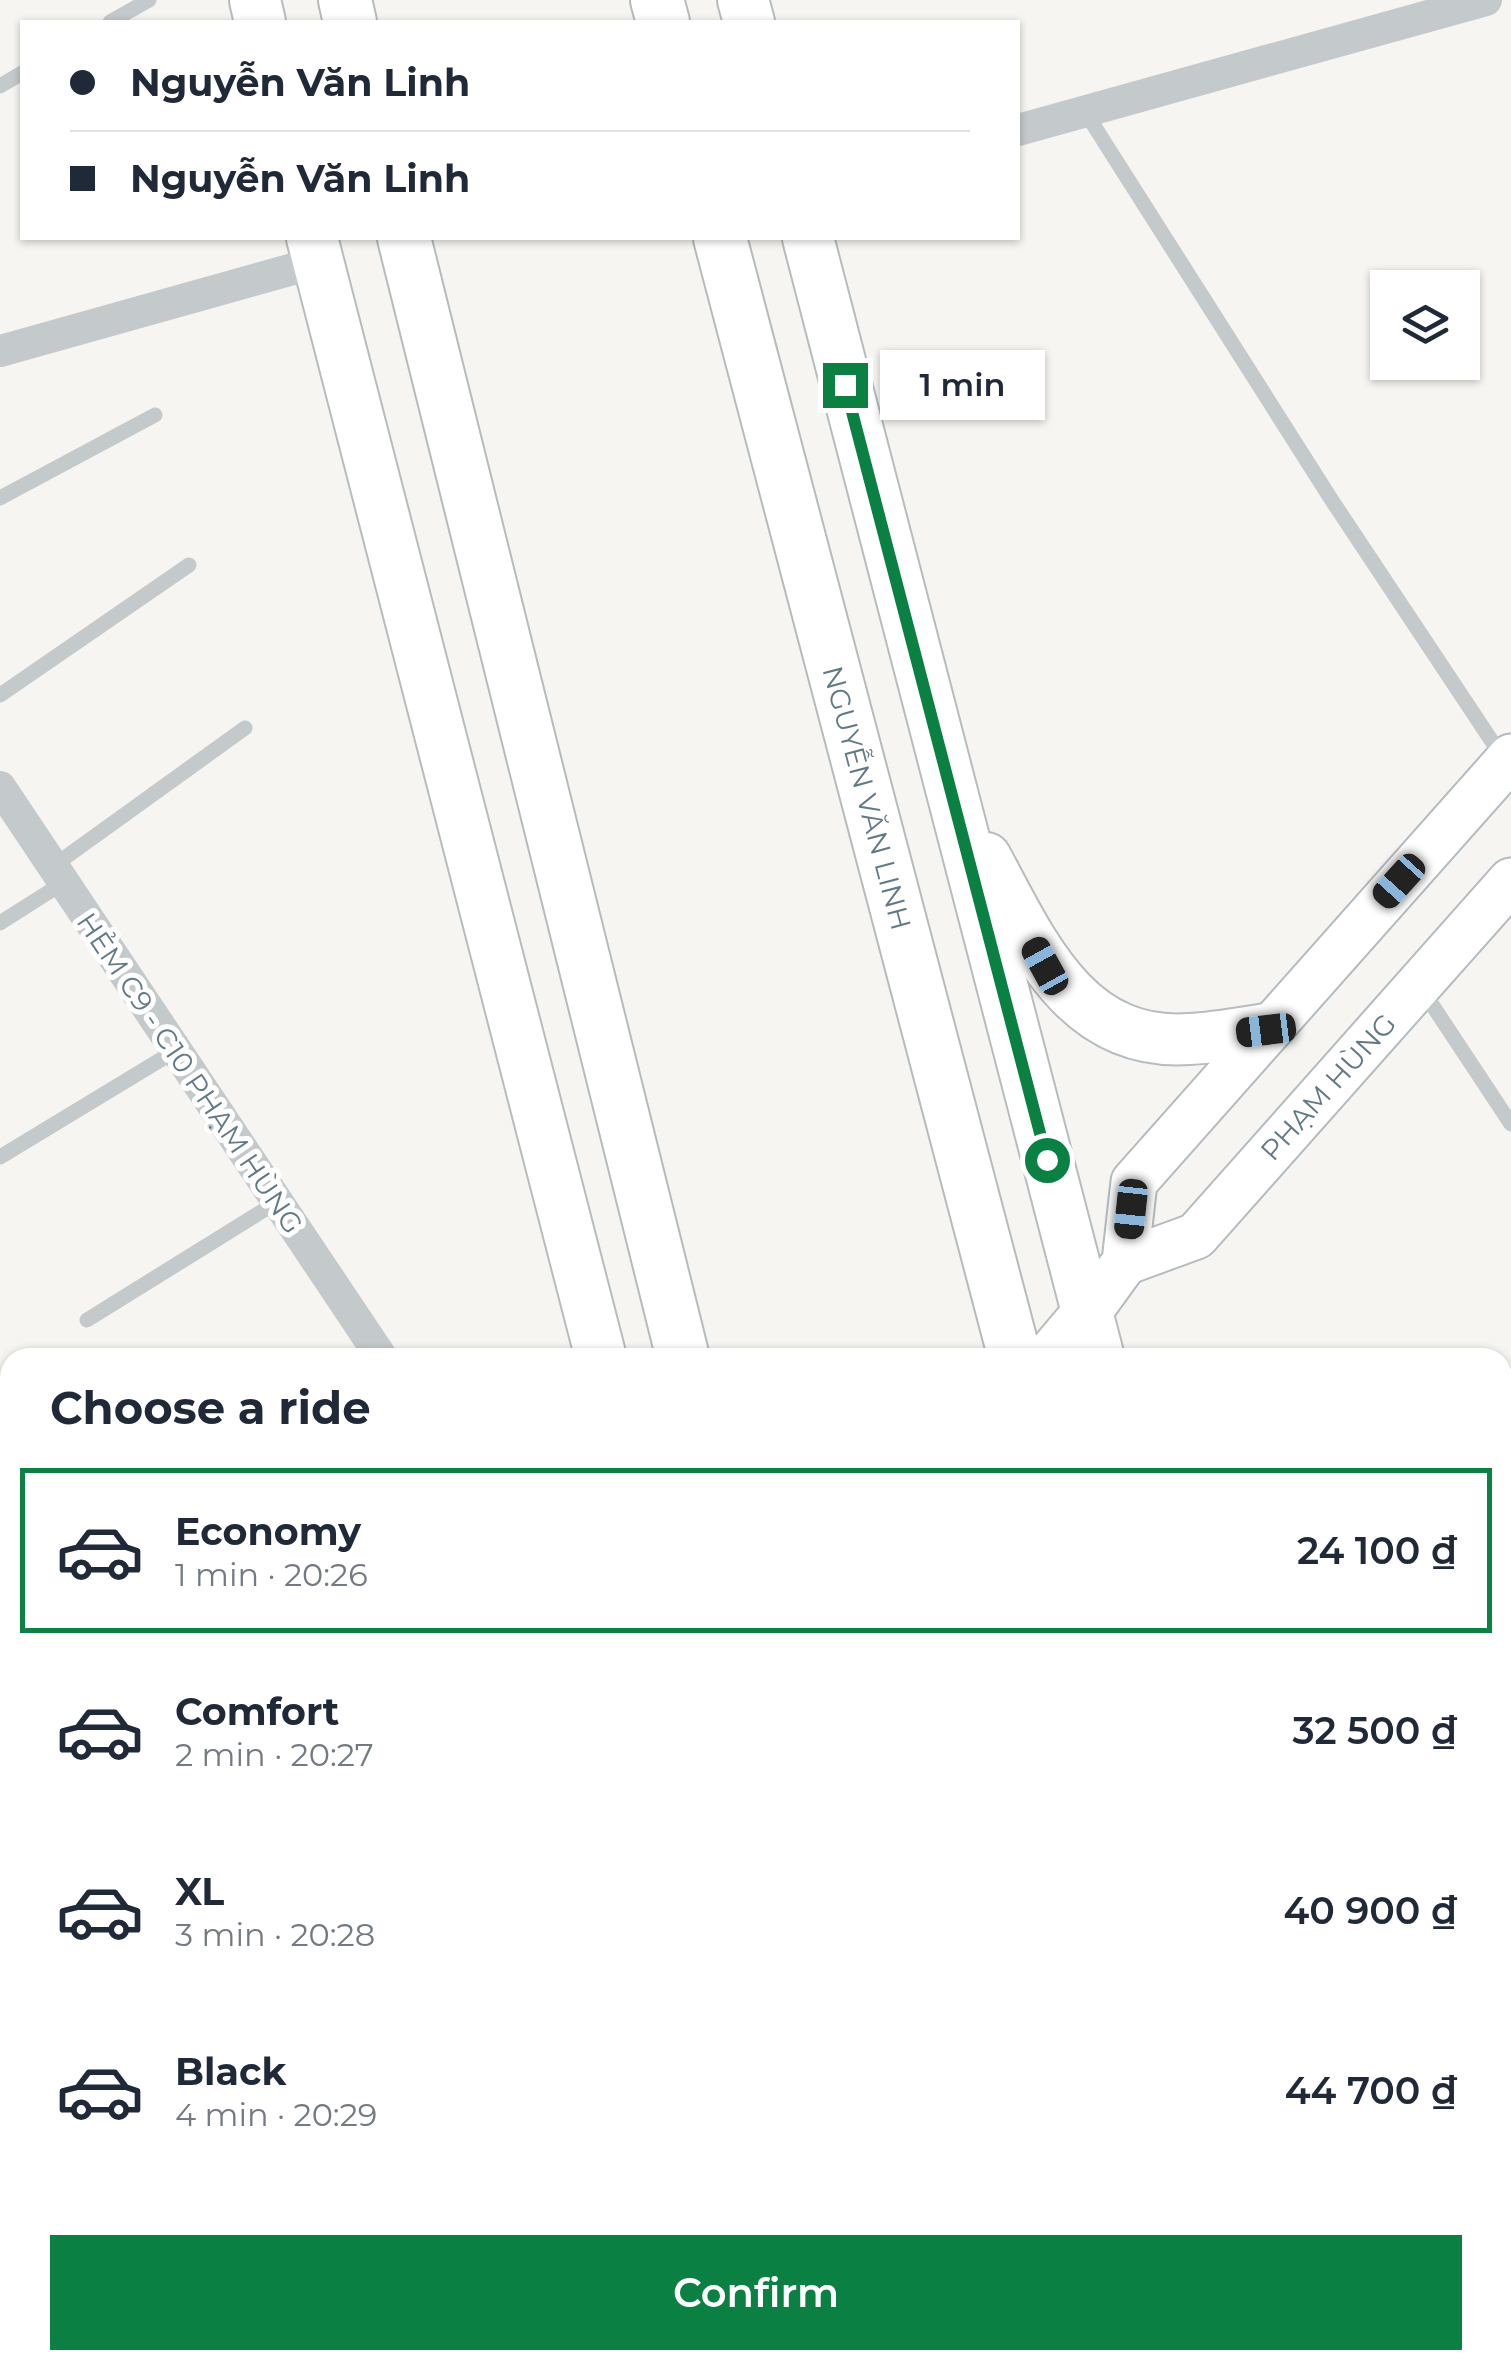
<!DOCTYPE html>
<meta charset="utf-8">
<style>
:root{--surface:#fff;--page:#f2f2f3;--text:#1f2937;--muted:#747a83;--line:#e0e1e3;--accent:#0b8043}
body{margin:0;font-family:Montserrat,sans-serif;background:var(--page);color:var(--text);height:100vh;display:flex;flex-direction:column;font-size:38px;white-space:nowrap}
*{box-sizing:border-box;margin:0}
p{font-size:32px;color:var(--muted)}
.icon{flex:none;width:55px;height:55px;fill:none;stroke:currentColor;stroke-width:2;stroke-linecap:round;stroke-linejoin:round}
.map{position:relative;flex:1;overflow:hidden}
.side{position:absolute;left:0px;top:1348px;width:1512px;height:1022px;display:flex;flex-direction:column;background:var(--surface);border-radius:30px 30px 0 0;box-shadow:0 2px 8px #0004}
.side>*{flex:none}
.guide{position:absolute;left:20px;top:20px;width:1000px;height:220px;border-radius:0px;box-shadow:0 2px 8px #0004;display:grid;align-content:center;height:220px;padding:0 50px;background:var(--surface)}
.buttons{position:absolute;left:1370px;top:270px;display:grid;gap:20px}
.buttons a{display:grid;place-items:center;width:110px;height:110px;border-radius:0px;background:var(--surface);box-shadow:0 2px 8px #0004;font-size:50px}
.end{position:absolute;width:45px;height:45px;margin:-22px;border:12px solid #0b8043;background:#fff;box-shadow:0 0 0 5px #fff}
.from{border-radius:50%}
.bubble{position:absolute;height:70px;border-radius:0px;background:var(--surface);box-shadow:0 2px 8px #0004;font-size:32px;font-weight:600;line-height:70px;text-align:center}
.car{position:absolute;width:30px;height:60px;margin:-30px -15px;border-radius:12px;box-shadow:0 0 8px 2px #0007;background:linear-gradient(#222 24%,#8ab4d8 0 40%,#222 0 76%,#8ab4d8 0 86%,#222 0)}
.guide b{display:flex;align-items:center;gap:35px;height:95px;font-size:38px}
.guide b+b{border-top:2px solid var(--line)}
.guide i{width:25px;height:25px;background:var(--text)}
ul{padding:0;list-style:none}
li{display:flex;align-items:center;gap:30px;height:165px;margin:0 20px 15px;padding:0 30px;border:5px solid transparent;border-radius:0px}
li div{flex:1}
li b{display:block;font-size:38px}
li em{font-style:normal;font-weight:600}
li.active{border-color:var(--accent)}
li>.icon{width:90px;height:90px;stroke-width:1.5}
h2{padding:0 50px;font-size:45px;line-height:120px}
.cta{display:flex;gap:20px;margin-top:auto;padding:20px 50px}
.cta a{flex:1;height:115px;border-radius:0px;background:var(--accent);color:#fff;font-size:40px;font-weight:600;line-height:115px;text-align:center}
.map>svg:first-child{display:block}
</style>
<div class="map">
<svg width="1511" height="2369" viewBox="0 0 1511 2369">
<rect width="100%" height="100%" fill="#f6f5f1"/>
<!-- water -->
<polygon fill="#bdcbcf" points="1511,1824 1511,1890 1503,1893 1503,1830"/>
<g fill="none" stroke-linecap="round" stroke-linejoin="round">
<defs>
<g id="secondary">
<polyline points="1125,1262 1196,1236 1511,881"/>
<polyline points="1088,1313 1125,1262 1134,1182 1511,757"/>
</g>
<g id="primary">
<polyline points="255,0 260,22"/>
<polyline points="743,0 749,22"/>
<polyline points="312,238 601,1358"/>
<polyline points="808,238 1099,1358"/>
<path d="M986 858C1032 943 1075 1047 1189 1039 1215 1038 1240 1033 1266 1029"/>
<polyline points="1050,1358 1088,1313"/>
<polyline points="857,2360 860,2369"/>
<polyline points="1364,2360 1366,2369"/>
<polyline points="175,2369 183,2360"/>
</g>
<g id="trunk">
<polyline points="345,0 350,22"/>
<polyline points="657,0 663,22"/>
<polyline points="404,238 683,1358"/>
<polyline points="720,238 1015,1358"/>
<polyline points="942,2360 945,2369"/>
<polyline points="1279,2360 1282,2369"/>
</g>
</defs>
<!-- secondary casing -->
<use href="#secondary" stroke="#b4bbbe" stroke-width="49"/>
<!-- primary casing -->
<use href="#primary" stroke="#b7bcbf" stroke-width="54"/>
<!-- trunk casing -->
<use href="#trunk" stroke="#b6bbbd" stroke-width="56"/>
<!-- service -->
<g stroke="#c4c9cb" stroke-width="15">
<polyline points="110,22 149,0"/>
<polyline points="0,86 22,73"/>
<polyline points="1084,110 1331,499 1503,758"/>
<polyline points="0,498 155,415"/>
<polyline points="0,695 189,565"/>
<polyline points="52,867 245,728"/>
<polyline points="0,923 63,883"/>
<polyline points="1421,988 1511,1124"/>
<polyline points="0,1157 175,1051"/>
<polyline points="87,1320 277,1202"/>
<polyline points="0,1459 10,1477"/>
<polyline points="234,2360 242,2369"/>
<polyline points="581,2360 590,2369"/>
<polyline points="704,2360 707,2369"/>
</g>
<!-- minor -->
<g stroke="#c4c9cb" stroke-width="32">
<polyline points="1018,130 1486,0"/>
<polyline points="0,351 318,262"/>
<polyline points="0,787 382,1358"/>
</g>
<!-- secondary -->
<use href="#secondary" stroke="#fff" stroke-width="45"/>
<!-- primary -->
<use href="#primary" stroke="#fff" stroke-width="50"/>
<!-- trunk -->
<use href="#trunk" stroke="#fff" stroke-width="52"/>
</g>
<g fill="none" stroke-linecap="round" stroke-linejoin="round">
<!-- route -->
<polyline stroke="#0b8043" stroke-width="12" points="845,385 1047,1160"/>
</g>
<g text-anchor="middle" stroke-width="10" stroke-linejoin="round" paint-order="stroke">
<!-- street labels -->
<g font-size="28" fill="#617a85" stroke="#fff">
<text transform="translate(867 798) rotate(75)" y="10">NGUYỄN VĂN LINH</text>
<text transform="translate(190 1073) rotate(56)" y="10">HẺM C9 - C10 PHẠM HÙNG</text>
<text transform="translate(1328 1087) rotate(-48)" y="10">PHẠM HÙNG</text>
</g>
</g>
</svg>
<div class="buttons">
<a><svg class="icon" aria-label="layers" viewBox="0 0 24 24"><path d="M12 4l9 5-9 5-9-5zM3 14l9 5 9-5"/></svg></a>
</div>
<i class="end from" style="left:1047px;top:1160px"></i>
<i class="end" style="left:845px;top:385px"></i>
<div class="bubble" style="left:880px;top:350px;width:165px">1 min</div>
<i class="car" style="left:1399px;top:881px;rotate:222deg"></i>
<i class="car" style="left:1045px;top:966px;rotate:331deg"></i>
<i class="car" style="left:1266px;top:1030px;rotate:263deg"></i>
<i class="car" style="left:1131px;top:1209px;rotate:186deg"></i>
<div class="guide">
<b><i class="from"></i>Nguyễn Văn Linh</b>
<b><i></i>Nguyễn Văn Linh</b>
</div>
<section class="side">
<h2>Choose a ride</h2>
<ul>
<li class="active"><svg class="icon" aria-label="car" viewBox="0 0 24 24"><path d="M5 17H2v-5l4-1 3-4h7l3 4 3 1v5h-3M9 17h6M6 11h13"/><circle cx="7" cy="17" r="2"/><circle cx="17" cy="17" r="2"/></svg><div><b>Economy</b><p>1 min · 20:26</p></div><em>24 100 ₫</em></li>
<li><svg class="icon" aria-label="car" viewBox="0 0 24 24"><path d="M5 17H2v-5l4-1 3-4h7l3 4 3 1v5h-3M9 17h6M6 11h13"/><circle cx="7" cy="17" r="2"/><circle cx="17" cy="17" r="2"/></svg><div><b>Comfort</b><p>2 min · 20:27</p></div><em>32 500 ₫</em></li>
<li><svg class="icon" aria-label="car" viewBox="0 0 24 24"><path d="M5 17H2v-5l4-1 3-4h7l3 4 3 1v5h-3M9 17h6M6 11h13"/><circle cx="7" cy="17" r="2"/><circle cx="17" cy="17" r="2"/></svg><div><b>XL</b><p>3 min · 20:28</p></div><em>40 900 ₫</em></li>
<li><svg class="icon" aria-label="car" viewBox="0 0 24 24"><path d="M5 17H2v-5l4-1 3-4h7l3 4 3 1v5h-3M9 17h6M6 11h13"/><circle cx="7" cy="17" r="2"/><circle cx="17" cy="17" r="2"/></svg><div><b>Black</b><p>4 min · 20:29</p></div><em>44 700 ₫</em></li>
</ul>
<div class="cta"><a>Confirm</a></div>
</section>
</div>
